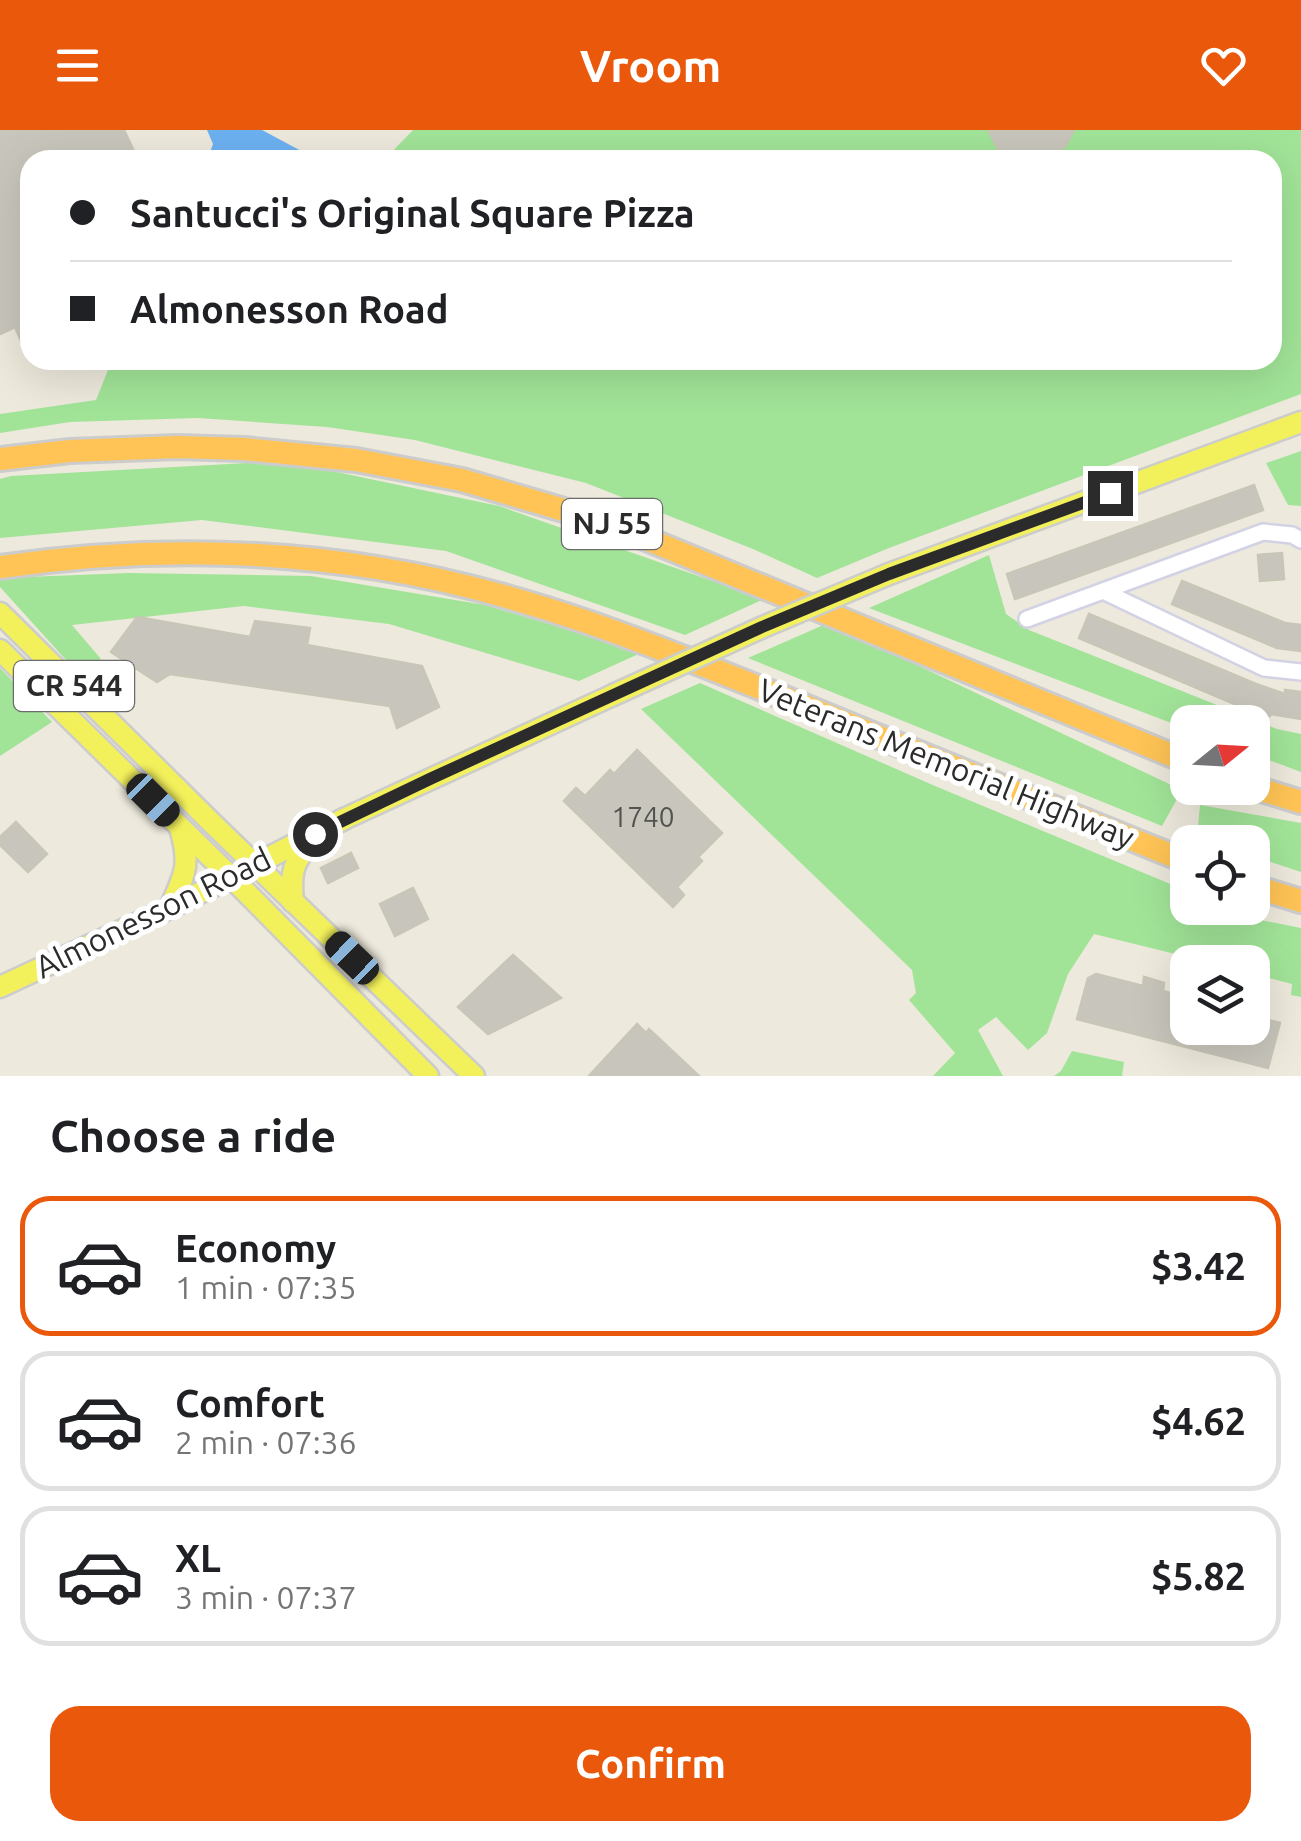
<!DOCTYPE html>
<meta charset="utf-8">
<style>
:root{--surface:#fff;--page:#f2f2f2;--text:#202124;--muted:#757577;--line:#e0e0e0;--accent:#ea580c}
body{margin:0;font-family:Ubuntu,sans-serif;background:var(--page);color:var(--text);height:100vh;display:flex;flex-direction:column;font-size:38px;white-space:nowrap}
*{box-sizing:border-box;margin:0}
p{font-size:32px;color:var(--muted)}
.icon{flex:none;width:55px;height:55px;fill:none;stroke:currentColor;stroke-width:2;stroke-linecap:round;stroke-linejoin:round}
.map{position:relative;height:946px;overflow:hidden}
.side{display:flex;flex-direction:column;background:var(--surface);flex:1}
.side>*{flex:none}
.guide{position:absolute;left:20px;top:20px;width:1262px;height:220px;border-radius:30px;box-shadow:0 10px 40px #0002;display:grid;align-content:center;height:220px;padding:0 50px;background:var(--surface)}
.needle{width:65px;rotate:72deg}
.controls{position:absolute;left:1170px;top:575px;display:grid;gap:20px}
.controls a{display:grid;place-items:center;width:100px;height:100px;border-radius:20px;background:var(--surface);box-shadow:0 10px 40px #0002;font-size:50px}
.end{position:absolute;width:45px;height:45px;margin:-22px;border:12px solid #2b2b2b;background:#fff;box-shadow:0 0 0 5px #fff}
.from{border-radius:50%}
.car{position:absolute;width:30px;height:60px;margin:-30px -15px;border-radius:12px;box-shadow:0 0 8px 2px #0007;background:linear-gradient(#222 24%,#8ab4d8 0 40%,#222 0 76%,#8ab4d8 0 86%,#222 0)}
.guide b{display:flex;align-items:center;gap:35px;height:95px;font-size:38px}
.guide b+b{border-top:2px solid var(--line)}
.guide i{width:25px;height:25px;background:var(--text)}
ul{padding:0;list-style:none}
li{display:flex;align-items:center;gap:30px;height:140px;margin:0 20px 15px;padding:0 30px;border:5px solid var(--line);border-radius:30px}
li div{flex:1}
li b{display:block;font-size:38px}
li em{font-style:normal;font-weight:600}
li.current{border-color:var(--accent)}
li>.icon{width:90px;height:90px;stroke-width:1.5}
h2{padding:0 50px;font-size:45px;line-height:120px}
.cta{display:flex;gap:20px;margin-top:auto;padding:20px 50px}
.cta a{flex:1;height:115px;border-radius:30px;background:var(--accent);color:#fff;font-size:40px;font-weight:600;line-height:115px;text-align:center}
header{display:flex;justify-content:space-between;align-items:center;height:130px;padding:0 50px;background:var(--accent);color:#fff;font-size:45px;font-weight:600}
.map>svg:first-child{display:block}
</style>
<header><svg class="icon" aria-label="menu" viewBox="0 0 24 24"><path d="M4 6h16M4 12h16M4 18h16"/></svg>Vroom<svg class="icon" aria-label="heart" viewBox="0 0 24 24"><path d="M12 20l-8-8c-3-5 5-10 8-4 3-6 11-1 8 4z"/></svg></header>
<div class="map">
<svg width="1301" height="946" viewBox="0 0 1301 946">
<rect width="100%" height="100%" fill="#ede9dc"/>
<!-- green -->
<g fill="#a1e498">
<polygon points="413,0 1301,0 1301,264 889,418 817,448 753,419 586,353 415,310 327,297 198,288 70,292 0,303 0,284 96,270 112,230 1272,230 1272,30 384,30"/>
<polygon points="1301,321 1301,376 1288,375 1266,333"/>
<polygon points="284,331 499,376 764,469 685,505 446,421 202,390 0,408 0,349 11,346"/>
<polygon points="989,425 1006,484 1029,500 1277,599 1301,604 1301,642 1253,624 1252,592 1188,592 1187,599 869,478"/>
<polygon points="129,443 311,446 485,475 643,522 579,551 389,494 244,476 72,495 101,529 76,541 0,457 0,448"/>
<polygon points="828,493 1182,660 1162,696 748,528"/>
<polygon points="0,538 52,592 0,626"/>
<polygon points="700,553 935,656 1187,761 1188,778 1227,778 1251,788 1301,798 1301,867 1291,865 1292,854 1253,844 1252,832 1208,832 1094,804 1068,844 1047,903 1028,920 996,887 978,900 1003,946 933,946 955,923 909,870 916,863 912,840 641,579"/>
<polygon points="1200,675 1301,693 1301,742 1253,726 1252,712 1211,712 1197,708"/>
<polygon points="1072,921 1124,932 1122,946 1054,946 1061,941"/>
</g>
<!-- water -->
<polygon fill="#6db1f1" points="207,0 262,0 318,30 210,30 209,25 213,14"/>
<!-- building -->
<g fill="#c8c6bc" stroke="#c8c6b6" stroke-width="2.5">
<polygon points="0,0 124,0 138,30 30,30 30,209 22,213 15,197 0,204"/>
<polygon points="988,0 1074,0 1066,15 1055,26 1044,30 1018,30 1010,27 998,19"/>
<polygon points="1254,355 1263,380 1015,469 1007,444"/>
<polygon points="1282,423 1284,449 1260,451 1258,425"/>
<polygon points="1182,451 1285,493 1301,495 1301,521 1277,518 1172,474"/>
<polygon points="1089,484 1256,554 1285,564 1285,560 1301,562 1301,589 1271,584 1270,586 1237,575 1079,508"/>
<polygon points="137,487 250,507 255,491 310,498 307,515 422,536 439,577 397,598 390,576 170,544 157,552 111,522"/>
<polygon points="637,620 722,703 698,727 702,731 677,757 684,765 673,777 564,671 576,658 585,666 610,640 614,644"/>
<polygon points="16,692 47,724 28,742 0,715 0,707"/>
<polygon points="351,723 358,738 328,753 321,738"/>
<polygon points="413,758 428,789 395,806 380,774"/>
<polygon points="513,825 561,868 488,904 458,877"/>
<polygon points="1096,844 1143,856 1144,847 1164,853 1163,861 1188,868 1188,898 1252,898 1252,886 1280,893 1268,938 1077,889 1088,848"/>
<polygon points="637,894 646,903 649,899 699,946 589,946"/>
</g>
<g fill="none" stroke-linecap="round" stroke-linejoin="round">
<defs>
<g id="minor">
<polyline points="1103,461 1264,538 1301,542"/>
<polyline points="1027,489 1263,402 1292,405 1301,410"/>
</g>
<g id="major">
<polyline points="889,444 1301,292"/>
<polyline points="0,483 216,697 474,946"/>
<polyline points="0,520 231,747 428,946"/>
<path d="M293 772C290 741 293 734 311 710"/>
<path d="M170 778C185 743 191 736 180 698"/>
<polyline points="0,857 170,778 346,688 611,566"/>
</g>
<g id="highway">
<polyline points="0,329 70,321 177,317 244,319 356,330 462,350 608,393 1188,632"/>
<path d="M0 437C125 419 253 418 377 438 525 461 664 519 802 575 930 628 1058 680 1188 732"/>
<polyline points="1252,657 1301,672"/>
<polyline points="1252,756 1301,771"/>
</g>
</defs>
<!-- minor casing -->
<use href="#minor" stroke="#d2d2e4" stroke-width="20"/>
<!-- major casing -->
<use href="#major" stroke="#ccc" stroke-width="25"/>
<!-- highway casing -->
<use href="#highway" stroke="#ccc" stroke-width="28"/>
<!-- minor -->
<use href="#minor" stroke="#fff" stroke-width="15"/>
<!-- major -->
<use href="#major" stroke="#f3f15b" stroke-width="20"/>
<!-- highway -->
<use href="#highway" stroke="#ffc455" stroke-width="22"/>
<defs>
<polyline id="major-bridge" points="611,566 763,497 889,444"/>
</defs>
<!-- major-bridge casing -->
<use href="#major-bridge" stroke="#ccc" stroke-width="25" stroke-linecap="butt"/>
<!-- major-bridge -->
<use href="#major-bridge" stroke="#f3f15b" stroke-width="20"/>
</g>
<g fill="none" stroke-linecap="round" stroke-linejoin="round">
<!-- route -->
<polyline stroke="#2b2b2b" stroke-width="12" points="315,704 432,648 762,497 889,444 1110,363"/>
</g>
<g text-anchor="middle" stroke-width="10" stroke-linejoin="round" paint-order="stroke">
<!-- number labels -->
<g font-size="28" fill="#52524f">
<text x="643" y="697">1740</text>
</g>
<!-- shield labels -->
<g fill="#fff" stroke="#6b6b6b" stroke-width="2.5">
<rect x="562" y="369" width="100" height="50" rx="8"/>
<rect x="14" y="531" width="120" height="50" rx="8"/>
</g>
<g font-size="30" font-weight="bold" fill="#2b2b2b">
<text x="612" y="404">NJ 55</text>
<text x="74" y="566">CR 544</text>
</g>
<!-- street labels -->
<g font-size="32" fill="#2b2b2b" stroke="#fff">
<text transform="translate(946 634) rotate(22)" y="11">Veterans Memorial Highway</text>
<text transform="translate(153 783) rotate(-26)" y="11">Almonesson Road</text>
</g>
</g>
</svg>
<div class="controls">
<a><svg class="needle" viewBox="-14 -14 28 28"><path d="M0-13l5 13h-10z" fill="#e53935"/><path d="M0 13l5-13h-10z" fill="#757577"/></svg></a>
<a><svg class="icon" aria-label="locate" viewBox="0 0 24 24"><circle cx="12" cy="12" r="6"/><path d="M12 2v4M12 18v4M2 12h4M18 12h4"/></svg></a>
<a><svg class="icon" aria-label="layers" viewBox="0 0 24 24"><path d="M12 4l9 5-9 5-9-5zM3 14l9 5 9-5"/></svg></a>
</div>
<i class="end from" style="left:315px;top:704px"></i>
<i class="end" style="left:1110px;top:363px"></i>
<i class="car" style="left:153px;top:670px;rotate:135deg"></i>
<i class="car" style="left:352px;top:828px;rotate:314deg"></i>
<div class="guide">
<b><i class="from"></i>Santucci's Original Square Pizza</b>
<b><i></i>Almonesson Road</b>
</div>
</div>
<section class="side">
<h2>Choose a ride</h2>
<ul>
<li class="current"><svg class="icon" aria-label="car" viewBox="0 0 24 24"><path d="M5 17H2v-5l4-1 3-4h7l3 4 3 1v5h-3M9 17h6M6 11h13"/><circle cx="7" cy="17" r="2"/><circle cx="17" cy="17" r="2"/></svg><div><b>Economy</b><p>1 min · 07:35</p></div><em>$3.42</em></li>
<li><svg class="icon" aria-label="car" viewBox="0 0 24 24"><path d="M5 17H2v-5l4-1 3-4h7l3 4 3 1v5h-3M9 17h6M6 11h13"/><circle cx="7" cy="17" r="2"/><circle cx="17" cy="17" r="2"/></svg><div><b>Comfort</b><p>2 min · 07:36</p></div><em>$4.62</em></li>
<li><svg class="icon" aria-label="car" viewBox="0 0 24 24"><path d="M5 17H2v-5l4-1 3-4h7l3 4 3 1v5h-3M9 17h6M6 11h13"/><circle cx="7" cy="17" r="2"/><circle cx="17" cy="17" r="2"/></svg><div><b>XL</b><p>3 min · 07:37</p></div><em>$5.82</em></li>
</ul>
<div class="cta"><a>Confirm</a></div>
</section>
